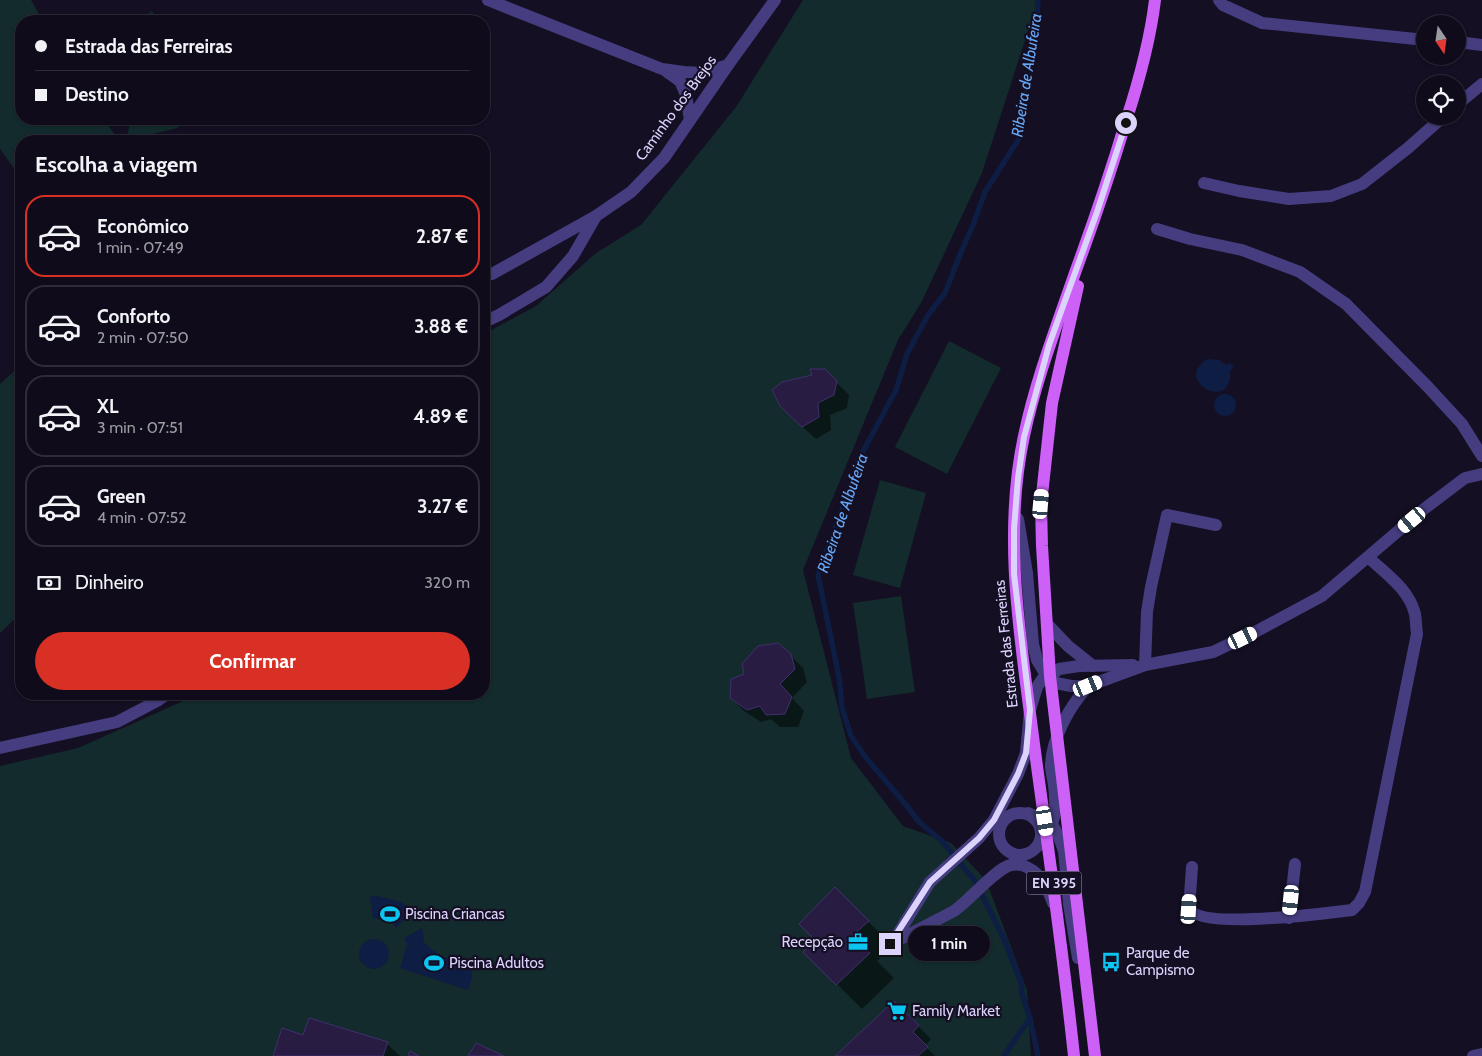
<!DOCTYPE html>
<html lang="pt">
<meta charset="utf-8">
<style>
:root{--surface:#0f0b1a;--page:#1d1927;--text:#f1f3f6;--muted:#9b9ba2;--line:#2f2b39;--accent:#d93025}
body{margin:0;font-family:Cabin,sans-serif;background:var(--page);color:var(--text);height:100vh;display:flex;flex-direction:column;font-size:19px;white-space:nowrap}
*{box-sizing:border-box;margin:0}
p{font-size:16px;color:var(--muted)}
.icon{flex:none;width:28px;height:28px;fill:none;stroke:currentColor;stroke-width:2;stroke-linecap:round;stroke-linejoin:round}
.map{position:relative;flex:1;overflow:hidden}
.drawer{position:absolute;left:15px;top:135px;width:475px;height:565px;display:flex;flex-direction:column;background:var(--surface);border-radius:20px;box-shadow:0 1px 4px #0004,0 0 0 1px var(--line)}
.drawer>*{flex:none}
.top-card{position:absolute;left:15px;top:15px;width:475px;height:110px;border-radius:20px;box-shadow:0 1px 4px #0004,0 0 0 1px var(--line);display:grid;align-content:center;height:110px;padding:0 20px;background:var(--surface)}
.needle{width:32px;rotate:167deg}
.buttons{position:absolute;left:1416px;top:15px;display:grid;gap:10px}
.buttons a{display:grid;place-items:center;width:50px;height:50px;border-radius:50%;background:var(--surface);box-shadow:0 1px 4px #0004,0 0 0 1px var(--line);font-size:25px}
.end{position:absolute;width:22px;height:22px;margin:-11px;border:6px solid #dcd3fd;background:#111;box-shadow:0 0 0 2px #111}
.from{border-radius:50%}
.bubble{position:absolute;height:35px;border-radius:18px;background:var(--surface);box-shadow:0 1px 4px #0004,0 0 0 1px var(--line);font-size:16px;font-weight:800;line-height:35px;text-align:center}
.car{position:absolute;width:15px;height:30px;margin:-15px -8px;border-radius:6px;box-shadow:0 0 4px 1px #0007;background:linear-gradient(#fff 24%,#345 0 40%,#fff 0 76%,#345 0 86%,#fff 0)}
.top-card b{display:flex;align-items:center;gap:18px;height:48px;font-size:19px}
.top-card b+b{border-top:1px solid var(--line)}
.top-card i{width:12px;height:12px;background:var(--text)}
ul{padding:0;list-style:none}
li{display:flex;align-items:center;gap:15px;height:82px;margin:0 10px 8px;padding:0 10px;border:2px solid var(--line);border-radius:20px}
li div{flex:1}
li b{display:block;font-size:19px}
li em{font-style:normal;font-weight:800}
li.active{border-color:var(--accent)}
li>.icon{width:45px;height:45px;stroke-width:1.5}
h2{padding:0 20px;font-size:22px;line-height:60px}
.pay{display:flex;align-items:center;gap:12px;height:55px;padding:0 20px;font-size:19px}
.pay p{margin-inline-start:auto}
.cta{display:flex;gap:10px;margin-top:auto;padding:10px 20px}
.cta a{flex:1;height:58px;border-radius:30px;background:var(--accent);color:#fff;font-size:20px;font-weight:800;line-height:58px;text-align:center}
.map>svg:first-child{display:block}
</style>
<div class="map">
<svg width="1482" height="1056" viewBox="0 0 1482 1056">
<rect width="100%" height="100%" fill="#140f23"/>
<!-- green -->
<g fill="#132b2c">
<polygon points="0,0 31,0 43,21 21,21 21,119 104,119 119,141 21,141 21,178 0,149"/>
<polygon points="803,0 1038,0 982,173 921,303 898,340 803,570 851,758 903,826 951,843 986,880 1027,990 1031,1056 0,1056 0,766 78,748 181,702 193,694 484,694 484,334 536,306 596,253 641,225 736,107"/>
<polygon points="152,11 158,21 136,21"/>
<polygon points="131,119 191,119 177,128 126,141"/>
<polygon points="949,341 1001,368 947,474 895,447"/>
<polygon points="21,365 21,613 0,633 0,384"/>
<polygon points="880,480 926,493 900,588 853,575"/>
<polygon points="901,596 915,692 867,699 853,603"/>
</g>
<!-- water -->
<g fill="#0e1d43">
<path d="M1208 359 1219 360 1226 365 1230 363 1233 366V369L1230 371C1233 414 1171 380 1208 359Z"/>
<circle cx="1225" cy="405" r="11"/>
<polygon points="378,896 401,902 412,911 396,928 393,923 373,918 370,897"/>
<path d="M422 928 424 936 423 941 432 950 446 958C458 948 470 961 472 974 473 978 469 985 468 990L400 968 407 944 404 938Z"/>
<circle cx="374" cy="954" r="15"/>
</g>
<!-- shadow -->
<g fill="#0007">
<polygon points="836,382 849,395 847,408 830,415 831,430 816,439 794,419"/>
<polygon points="790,655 803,668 807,682 792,698 804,711 798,727 780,727 771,719 761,722 744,711 731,698"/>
<polygon points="835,889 893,946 877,961 894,978 862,1009 805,952 816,940"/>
<polygon points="894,1002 931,1039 925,1046 935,1056 837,1056"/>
<polygon points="304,1036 387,1044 400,1056 274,1056"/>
</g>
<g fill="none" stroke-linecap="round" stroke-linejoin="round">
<!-- stream -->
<g stroke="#0e1d43" stroke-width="5.5">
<polyline points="1030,1018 1038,1056"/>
<polyline points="1004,1056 1030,1018 1022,994 1021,982 1004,939 975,881 942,841 919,822 907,806 867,759 851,736 842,708 839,677 818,575 844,504 859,459 896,390 907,354 928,315 945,293 961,252 973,225 985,192 1020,137 1036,27 1038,0"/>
</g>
</g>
<!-- building -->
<g fill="#281c43" stroke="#412f6e">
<polygon points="810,369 825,369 837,381 834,395 818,403 819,417 802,427 780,406 772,390 782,382 812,375"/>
<polygon points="778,643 791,654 795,669 780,684 792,697 785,714 766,715 760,706 747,710 730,698 731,679 744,674 742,664 758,646"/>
<polygon points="835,887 869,921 853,935 870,953 836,985 803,952 815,940 799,924"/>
<polygon points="894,1001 919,1025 913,1032 928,1047 918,1056 835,1056"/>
<polygon points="309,1018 388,1042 383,1056 273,1056 282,1028 303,1035"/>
<polygon points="476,1043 504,1056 468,1056"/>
<polygon points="410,1051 419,1056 408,1056"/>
</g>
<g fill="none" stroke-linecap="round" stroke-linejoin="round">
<!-- minor -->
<g stroke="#453d7f" stroke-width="12">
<polyline points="488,0 662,69 684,72 703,73 728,65"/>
<polyline points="1219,0 1223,5 1262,23 1425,40"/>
<polyline points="1458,42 1482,45"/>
<polyline points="666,71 680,81 686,95 690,120"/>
<polyline points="1458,104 1482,84"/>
<polyline points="1204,183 1239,191 1289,199 1331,196 1362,184 1408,148 1444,116"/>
<polyline points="1157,229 1190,239 1242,250 1300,272 1346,304 1428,387 1462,424 1482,456"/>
<polyline points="484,272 492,274 596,216 631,192 664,158 728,65 775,0"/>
<polyline points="484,322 499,315 546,287 573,256 596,216"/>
<polyline points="1018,519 1027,573 1033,644 1037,660 1043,670 1056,683 1071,686 1088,686 1145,665 1213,652 1257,631 1322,596 1424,509 1465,478 1482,474"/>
<polyline points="1047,624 1068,646 1093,666"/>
<polyline points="1145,665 1147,612 1151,587 1167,515 1216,525"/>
<polyline points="0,748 117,722 157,701 167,694"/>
<circle cx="1020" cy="834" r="21"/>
<polyline points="1028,813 1052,824 1059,837 1064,851 1069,904 1078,958"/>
<path d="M1038 846C1056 826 1057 810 1054 785 1053 778 1051 771 1051 765 1052 737 1070 706 1088 686"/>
<path d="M1192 867 1189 909C1203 930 1325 913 1352 910L1359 903 1365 892 1417 634C1416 627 1416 620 1415 614 1409 589 1386 574 1368 557"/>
<polyline points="1289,918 1295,864"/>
<path d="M891 944 954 911C969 901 996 868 1011 865 1020 863 1026 866 1033 871 1044 879 1048 890 1053 903"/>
<polyline points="891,945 930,882 979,838 994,820 1018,774 1026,753 1030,710 1037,687 1043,678 1050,676 1059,669 1079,666 1133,665"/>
<polyline points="1473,1056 1482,1054"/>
</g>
<!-- major -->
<g stroke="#cc60f7" stroke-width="12">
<polyline points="1078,286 1052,403 1041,504 1042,546 1050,676 1095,1056"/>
<path d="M1074 1056C1063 952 1048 848 1034 744 1021 642 1002 538 1024 436 1036 379 1057 325 1076 270 1094 221 1111 171 1126 121 1139 81 1150 42 1155 0"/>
</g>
</g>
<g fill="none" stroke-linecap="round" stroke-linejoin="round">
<!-- route -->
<polyline stroke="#dcd3fd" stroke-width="6" points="890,944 930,882 979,838 994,820 1018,774 1026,753 1030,710 1014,574 1014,529 1018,478 1024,437 1049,345 1097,212 1126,123"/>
</g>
<!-- icons -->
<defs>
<symbol id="stadium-bare" viewBox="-9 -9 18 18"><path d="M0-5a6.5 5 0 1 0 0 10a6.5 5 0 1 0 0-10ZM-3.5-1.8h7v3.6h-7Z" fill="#0cc4f0" stroke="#140f23" stroke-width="2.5" paint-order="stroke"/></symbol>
<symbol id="office-bare" viewBox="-9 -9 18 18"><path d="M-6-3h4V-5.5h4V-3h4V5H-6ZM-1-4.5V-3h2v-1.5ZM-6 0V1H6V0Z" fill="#0cc4f0" stroke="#140f23" stroke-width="2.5" paint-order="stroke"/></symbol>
<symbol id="bus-bare" viewBox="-9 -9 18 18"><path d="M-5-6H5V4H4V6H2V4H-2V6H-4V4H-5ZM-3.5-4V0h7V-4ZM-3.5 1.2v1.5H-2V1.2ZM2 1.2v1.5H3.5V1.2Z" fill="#0cc4f0" stroke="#140f23" stroke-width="2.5" paint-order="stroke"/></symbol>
<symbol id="supermarket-bare" viewBox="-9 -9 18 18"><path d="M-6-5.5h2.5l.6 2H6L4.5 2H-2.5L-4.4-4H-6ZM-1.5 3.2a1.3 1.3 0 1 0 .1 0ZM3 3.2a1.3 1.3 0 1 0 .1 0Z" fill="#0cc4f0" stroke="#140f23" stroke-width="2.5" paint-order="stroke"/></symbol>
</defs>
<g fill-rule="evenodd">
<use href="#stadium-bare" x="376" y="900" width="28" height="28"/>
<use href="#office-bare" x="844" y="928" width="28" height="28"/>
<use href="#bus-bare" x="1097" y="948" width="28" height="28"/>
<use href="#stadium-bare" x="420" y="949" width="28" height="28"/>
<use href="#supermarket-bare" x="883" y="997" width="28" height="28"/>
</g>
<g text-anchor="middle" stroke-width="4.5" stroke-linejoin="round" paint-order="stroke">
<!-- shield labels -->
<rect fill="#140f23" stroke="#a098bc" stroke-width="1" x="1026.5" y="871.5" width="55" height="23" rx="4"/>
<g font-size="14" font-weight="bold" fill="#dcd3fd">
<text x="1054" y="888">EN 395</text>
</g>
<!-- street labels -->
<g font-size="15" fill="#dcd3fd" stroke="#140f23">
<text transform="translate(676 108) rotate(-54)" y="5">Caminho dos Brejos</text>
<text transform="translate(1006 644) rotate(-96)" y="5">Estrada das Ferreiras</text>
</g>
<!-- poi labels -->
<g font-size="15" fill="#dcd3fd" stroke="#140f23" text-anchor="start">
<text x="405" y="919">Piscina Criancas</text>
<text x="843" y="947" text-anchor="end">Recepção</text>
<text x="1126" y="958">Parque de<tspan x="1126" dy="17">Campismo</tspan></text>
<text x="449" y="968">Piscina Adultos</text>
<text x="912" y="1016">Family Market</text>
</g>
<!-- water labels -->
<g font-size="16" font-style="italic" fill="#67a7f7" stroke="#140f23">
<text transform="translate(1026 75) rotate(-81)" y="6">Ribeira de Albufeira</text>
<text transform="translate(842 513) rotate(-71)" y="6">Ribeira de Albufeira</text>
</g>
</g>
</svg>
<div class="buttons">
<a><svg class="needle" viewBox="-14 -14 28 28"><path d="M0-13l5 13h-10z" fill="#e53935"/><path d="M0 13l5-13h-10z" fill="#9b9ba2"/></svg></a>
<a><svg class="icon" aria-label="locate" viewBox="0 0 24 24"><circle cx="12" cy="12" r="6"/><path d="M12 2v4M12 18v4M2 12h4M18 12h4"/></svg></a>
</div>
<i class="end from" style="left:1126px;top:123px"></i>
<i class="end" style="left:890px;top:944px"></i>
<div class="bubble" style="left:908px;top:926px;width:82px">1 min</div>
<i class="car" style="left:1041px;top:504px;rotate:5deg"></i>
<i class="car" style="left:1412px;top:520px;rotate:230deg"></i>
<i class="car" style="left:1243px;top:638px;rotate:64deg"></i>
<i class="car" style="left:1088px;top:686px;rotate:68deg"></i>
<i class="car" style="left:1045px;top:821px;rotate:171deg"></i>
<i class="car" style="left:1291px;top:900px;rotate:186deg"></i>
<i class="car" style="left:1189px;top:909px;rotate:4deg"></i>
<div class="top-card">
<b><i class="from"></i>Estrada das Ferreiras</b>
<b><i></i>Destino</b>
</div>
<section class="drawer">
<h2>Escolha a viagem</h2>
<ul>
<li class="active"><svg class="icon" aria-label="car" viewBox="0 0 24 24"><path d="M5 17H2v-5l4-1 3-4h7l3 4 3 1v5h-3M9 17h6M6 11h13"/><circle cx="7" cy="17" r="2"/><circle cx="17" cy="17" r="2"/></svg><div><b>Econômico</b><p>1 min · 07:49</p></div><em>2.87 €</em></li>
<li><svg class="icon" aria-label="car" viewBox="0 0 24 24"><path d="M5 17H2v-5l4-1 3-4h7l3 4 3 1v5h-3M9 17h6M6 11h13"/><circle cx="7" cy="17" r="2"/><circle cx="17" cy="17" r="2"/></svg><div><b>Conforto</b><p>2 min · 07:50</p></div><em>3.88 €</em></li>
<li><svg class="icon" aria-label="car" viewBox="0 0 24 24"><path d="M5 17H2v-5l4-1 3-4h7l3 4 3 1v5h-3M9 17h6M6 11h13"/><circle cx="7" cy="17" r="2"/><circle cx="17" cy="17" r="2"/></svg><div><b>XL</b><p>3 min · 07:51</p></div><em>4.89 €</em></li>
<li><svg class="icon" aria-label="car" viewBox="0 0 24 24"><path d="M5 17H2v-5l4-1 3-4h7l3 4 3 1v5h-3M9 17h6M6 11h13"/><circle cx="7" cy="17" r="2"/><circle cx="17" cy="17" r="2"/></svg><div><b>Green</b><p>4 min · 07:52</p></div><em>3.27 €</em></li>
</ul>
<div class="pay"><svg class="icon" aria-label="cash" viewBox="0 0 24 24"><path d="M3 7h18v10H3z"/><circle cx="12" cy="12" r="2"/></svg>Dinheiro<p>320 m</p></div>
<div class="cta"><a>Confirmar</a></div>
</section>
</div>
